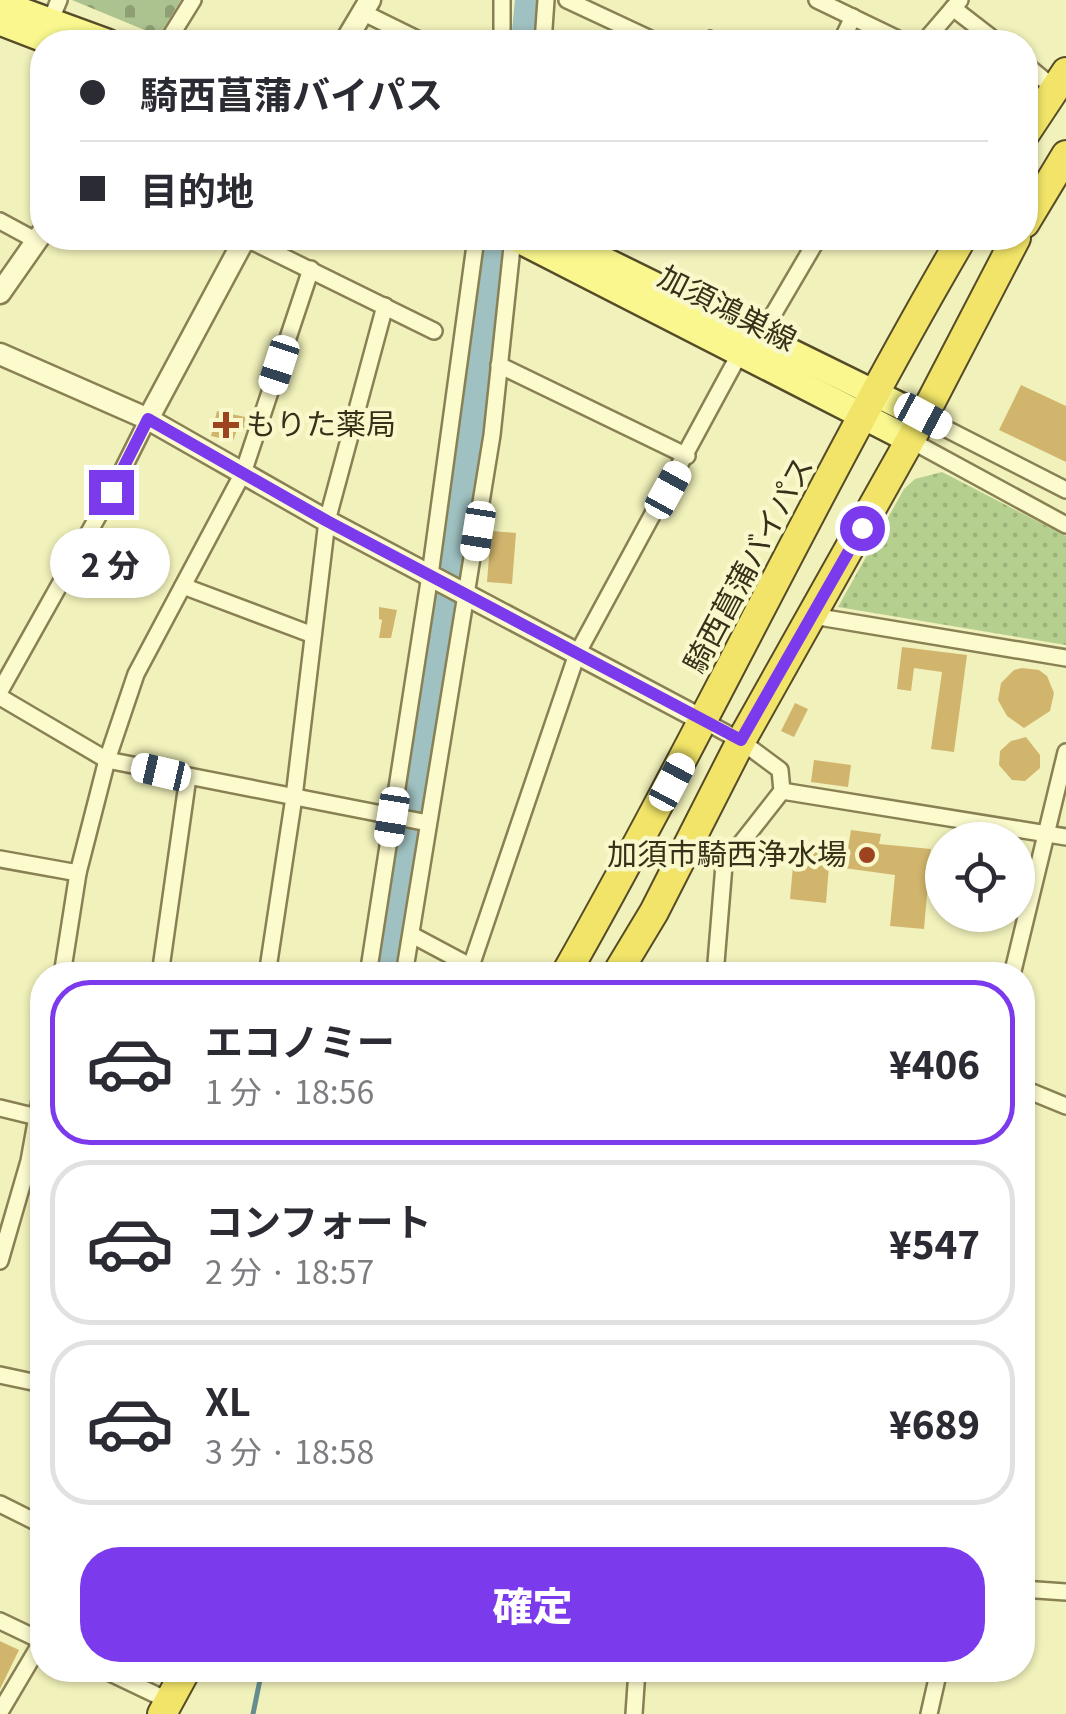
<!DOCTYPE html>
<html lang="ja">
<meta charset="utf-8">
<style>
:root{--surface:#fff;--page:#f7f7f7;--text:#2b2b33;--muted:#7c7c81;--line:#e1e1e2;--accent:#7c3aed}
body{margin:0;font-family:Georgia,"Noto Sans JP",serif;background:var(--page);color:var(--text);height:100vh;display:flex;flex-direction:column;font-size:38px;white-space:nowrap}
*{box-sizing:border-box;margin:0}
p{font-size:32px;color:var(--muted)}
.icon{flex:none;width:55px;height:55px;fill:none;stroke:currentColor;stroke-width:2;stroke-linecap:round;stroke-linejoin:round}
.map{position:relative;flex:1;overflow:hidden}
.details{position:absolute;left:30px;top:962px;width:1005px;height:720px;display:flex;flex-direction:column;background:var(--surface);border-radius:40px;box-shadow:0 2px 8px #0004}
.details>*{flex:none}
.top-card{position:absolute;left:30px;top:30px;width:1008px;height:220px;border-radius:40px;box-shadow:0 2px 8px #0004;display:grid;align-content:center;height:220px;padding:0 50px;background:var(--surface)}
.fabs{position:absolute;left:925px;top:822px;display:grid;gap:20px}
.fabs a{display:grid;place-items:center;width:110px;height:110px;border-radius:50%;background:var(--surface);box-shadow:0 2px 8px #0004;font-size:50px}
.end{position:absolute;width:45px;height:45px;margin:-22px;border:12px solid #7c3aed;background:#fff;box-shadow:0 0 0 5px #fff}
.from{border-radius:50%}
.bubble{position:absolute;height:70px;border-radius:35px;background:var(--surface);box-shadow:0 2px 8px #0004;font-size:32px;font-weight:800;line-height:70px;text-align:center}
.car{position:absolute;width:30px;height:60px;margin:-30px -15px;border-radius:12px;box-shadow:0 0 8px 2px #0007;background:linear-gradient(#fff 24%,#345 0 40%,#fff 0 76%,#345 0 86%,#fff 0)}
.top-card b{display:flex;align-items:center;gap:35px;height:95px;font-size:38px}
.top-card b+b{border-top:2px solid var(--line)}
.top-card i{width:25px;height:25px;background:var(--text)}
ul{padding:18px 0 0;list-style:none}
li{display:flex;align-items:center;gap:30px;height:165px;margin:0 20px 15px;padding:0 30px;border:5px solid var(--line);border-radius:40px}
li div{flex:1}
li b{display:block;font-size:38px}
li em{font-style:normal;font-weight:800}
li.active{border-color:var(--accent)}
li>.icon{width:90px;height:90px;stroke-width:1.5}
.cta{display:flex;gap:20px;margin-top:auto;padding:20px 50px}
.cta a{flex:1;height:115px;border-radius:40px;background:var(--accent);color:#fff;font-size:40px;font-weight:800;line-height:115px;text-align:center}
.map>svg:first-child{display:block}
</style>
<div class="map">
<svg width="1066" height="1714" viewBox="0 0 1066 1714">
<defs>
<pattern id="cemetery-stones" width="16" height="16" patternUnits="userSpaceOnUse" patternTransform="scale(2.5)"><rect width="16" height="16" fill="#adc38f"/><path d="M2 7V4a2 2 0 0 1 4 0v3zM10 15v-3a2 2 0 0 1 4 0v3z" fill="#8e9f74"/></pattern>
<pattern id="park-dots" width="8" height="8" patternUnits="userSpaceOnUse" patternTransform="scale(2.5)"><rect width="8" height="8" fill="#b5cf8e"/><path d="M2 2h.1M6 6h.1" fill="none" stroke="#9cb27a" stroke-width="1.8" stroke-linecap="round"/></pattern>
</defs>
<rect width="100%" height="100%" fill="#f1f1bb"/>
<!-- cemetery -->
<polygon fill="url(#cemetery-stones)" points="72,0 181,0 159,36"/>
<!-- park -->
<polygon fill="url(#park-dots)" points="942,472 1066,536 1066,645 838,607 904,489 915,479"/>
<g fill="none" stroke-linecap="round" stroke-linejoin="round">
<!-- stream -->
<polyline stroke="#678d8f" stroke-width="5" points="253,1714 262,1670"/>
<!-- river -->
<g stroke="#a0c1c1" stroke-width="28">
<polyline points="525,42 529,0"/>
<polyline points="385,975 434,683 499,238"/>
</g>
</g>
<!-- building -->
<g fill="#d2b56d">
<polygon points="1021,385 1066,406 1066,462 999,430"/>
<polygon points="217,411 250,418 246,428 238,427 233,441 211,436"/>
<polygon points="491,531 516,533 512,584 487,582"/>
<polygon points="379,607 397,610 391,638 379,638 382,620 379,619"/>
<polygon points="902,647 967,655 954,752 931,749 942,672 914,668 911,691 897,689"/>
<polygon points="1022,668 1039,670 1047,676 1054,693 1050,711 1024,728 1007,716 998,700 1001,683 1014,670"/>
<polygon points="795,703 808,709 794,737 781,731"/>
<polygon points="1026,737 1040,755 1040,768 1025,781 1012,780 999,765 1000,751 1011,741"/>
<polygon points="814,760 851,765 848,787 811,782"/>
<polygon points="851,830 881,834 879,844 931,849 924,929 890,926 895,875 829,866 826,903 790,899 795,843 848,848"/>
<polygon points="0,1641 19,1650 0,1689"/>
</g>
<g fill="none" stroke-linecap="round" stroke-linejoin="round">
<defs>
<polyline id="service" points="706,42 710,35"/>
<g id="minor">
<polyline points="502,0 502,42"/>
<polyline points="567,0 657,42"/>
<polyline points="817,0 904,42"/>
<polyline points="953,8 997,42"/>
<polyline points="362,12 423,42"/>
<polyline points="50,22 59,0"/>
<polyline points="167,42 193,0"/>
<polyline points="543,42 546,0"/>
<polyline points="841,42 853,17"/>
<polyline points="924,42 960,0"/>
<polyline points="1025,64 1054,88"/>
<polyline points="0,221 37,241"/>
<polyline points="245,238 434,331"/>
<polyline points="760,337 818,238"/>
<polyline points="499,365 687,456"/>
<polyline points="923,417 1066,490"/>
<polyline points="910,440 1066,525"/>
<polyline points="183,586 313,635"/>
<polyline points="813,616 1066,658"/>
<polyline points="0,691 111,493 148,419"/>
<polyline points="0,697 107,760 428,823"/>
<polyline points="704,721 741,741 780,770 782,791 724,865 715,975"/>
<polyline points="782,791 1066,837"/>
<polyline points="0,859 78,873"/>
<polyline points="412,935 487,975"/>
<polyline points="471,966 577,654 740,353"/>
<polyline points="62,975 78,873 107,760 136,674 243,473 311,269"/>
<polyline points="160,975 188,777"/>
<polyline points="267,975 294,797 327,521 385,306"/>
<polyline points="368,975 430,575 476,238"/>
<polyline points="404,975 492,435 513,238"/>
<polyline points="1012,975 1066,752"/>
<polyline points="1022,1088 1066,1106"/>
<polyline points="0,1108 37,1117"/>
<polyline points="0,1261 29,1161 42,1089"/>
<polyline points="0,1375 42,1384"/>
<polyline points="0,1504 42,1525"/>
<polyline points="1022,1589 1066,1592"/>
<polyline points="0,1621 42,1641"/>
<polyline points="104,1670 169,1701"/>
<polyline points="0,1712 42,1641"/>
<polyline points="634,1714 637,1670"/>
<polyline points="929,1714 939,1670"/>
</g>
<g id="tertiary">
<polyline points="345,42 370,0"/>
<polyline points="0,293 42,233"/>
<polyline points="0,354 148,419 327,521 704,721"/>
<polyline points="148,419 245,238"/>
</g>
<g id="primary">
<polyline points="0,3 107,42"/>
<polyline points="0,22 52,42"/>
<polyline points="515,238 910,440"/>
<polyline points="559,238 923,417"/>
</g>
<g id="trunk">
<polyline points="1025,134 1066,72"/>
<polyline points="1025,223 1066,155"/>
<path d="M565 975C703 732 821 479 962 238"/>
<polyline points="616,975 654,912 741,741 923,417 1016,238"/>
<polyline points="162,1714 186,1670"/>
</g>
</defs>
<!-- service casing -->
<use href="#service" stroke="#898054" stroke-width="12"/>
<!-- minor casing -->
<use href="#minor" stroke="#898054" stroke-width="20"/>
<!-- tertiary casing -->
<use href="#tertiary" stroke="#898054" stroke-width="25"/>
<!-- primary casing -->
<use href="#primary" stroke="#564b29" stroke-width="30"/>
<!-- trunk casing -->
<use href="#trunk" stroke="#564b29" stroke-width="32"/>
<!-- service -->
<use href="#service" stroke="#fcfbce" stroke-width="8"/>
<!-- minor -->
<use href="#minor" stroke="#fcfbce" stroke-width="15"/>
<!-- tertiary -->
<use href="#tertiary" stroke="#fcfbce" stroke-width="20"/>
<!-- primary -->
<use href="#primary" stroke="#f9f78e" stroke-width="25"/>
<!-- trunk -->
<use href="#trunk" stroke="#f1e468" stroke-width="28"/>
</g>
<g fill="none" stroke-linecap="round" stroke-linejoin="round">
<!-- route -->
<polyline stroke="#7c3aed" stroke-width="12" points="111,492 148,419 327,521 741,740 862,528"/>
</g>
<!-- markers -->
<g fill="#9d431f" stroke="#f8f8cb" stroke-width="4">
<path d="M221 410h10v10h10v10h-10v10h-10v-10h-10v-10h10z"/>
<circle cx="867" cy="855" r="10"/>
</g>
<g text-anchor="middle" stroke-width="9" stroke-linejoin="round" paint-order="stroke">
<!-- street labels -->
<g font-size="30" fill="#37311a" stroke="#f8f8cb">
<text transform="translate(727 309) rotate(27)" y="10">加須鴻巣線</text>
<text transform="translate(749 565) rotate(-62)" y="10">騎西菖蒲バイパス</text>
</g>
<!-- poi labels -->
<g font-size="30" fill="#37311a" stroke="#f8f8cb" text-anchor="start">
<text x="246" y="435">もりた薬局</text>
<text x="847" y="865" text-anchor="end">加須市騎西浄水場</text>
</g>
</g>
</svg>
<div class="fabs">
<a><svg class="icon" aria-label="locate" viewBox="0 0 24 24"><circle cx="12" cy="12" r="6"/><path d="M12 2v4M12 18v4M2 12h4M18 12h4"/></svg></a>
</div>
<i class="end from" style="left:862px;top:528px"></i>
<i class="end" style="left:111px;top:492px"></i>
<div class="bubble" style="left:50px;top:528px;width:120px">2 分</div>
<i class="car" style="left:279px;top:365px;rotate:198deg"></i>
<i class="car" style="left:923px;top:416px;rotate:118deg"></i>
<i class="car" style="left:668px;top:490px;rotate:29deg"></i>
<i class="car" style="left:478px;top:531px;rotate:189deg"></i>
<i class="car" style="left:161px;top:772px;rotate:283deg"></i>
<i class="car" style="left:672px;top:782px;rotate:28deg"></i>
<i class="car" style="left:392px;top:817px;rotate:189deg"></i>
<div class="top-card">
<b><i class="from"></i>騎西菖蒲バイパス</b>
<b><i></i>目的地</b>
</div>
<section class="details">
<ul>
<li class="active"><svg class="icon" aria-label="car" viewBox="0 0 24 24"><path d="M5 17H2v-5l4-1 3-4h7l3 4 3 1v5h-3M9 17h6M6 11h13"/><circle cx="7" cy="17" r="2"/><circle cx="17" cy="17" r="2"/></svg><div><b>エコノミー</b><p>1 分 · 18:56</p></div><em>¥406</em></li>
<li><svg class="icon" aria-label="car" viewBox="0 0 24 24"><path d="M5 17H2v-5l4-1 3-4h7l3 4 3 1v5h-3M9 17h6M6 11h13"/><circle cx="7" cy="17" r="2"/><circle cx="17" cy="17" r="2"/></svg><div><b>コンフォート</b><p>2 分 · 18:57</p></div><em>¥547</em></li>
<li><svg class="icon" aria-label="car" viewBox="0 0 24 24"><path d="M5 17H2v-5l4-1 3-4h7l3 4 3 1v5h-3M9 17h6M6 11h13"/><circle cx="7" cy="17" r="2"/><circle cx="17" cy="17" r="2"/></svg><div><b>XL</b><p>3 分 · 18:58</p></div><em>¥689</em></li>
</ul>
<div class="cta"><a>確定</a></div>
</section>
</div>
